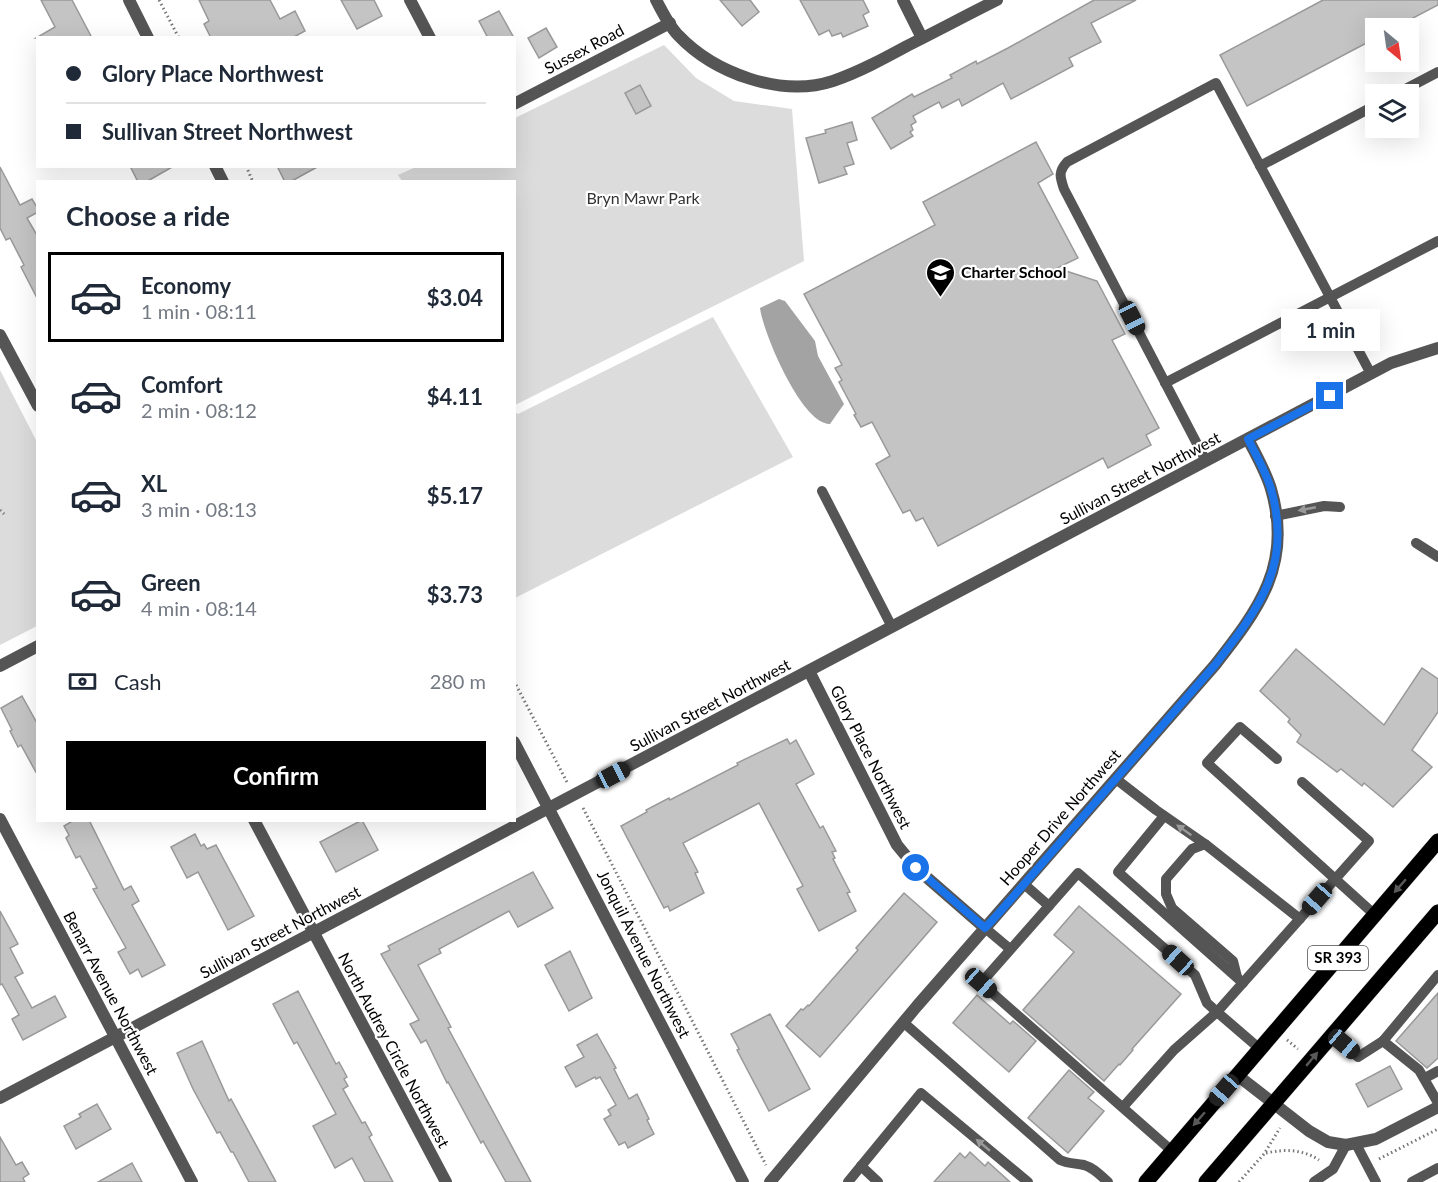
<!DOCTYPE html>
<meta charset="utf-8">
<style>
:root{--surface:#fff;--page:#f6f6f7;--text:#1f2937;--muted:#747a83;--line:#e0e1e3;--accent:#000}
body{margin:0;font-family:Lato,sans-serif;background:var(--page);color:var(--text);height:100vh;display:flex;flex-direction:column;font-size:22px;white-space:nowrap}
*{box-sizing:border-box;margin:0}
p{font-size:20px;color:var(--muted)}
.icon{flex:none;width:33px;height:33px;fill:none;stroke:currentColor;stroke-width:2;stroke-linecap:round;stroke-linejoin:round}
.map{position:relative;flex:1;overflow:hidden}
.sheet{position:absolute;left:36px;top:180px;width:480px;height:642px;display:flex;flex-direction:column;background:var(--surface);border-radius:0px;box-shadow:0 6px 24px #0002}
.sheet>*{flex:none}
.guide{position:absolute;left:36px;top:36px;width:480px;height:132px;border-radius:0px;box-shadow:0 6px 24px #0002;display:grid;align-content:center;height:132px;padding:0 30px;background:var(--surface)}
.needle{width:39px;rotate:151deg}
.fabs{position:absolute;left:1365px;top:18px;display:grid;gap:12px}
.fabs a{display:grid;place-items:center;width:54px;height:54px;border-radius:0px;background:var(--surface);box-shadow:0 6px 24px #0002;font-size:30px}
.end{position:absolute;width:27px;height:27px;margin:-14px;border:8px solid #1a73e8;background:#fff;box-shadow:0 0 0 3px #fff}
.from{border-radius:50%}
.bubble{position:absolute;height:42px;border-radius:0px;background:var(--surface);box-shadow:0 6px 24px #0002;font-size:20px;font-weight:700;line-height:42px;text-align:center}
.car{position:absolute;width:18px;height:36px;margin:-18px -9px;border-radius:8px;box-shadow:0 0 4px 2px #0007;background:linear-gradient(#222 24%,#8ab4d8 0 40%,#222 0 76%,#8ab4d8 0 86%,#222 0)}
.guide b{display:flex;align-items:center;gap:21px;height:57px;font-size:22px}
.guide b+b{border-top:2px solid var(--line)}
.guide i{width:15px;height:15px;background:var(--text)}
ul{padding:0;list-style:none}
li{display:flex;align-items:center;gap:18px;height:90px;margin:0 12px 9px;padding:0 18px;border:3px solid transparent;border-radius:0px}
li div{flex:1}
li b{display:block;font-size:22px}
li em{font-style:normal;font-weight:700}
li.active{border-color:var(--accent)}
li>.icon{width:54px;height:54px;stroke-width:1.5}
h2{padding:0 30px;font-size:27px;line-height:72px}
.pay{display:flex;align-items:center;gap:15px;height:66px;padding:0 30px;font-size:22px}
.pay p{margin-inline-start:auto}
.primary-button{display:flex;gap:12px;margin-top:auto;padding:12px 30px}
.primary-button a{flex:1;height:69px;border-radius:0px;background:var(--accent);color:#fff;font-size:24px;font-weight:700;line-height:69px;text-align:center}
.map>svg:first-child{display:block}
</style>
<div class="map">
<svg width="1438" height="1182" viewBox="0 0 1438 1182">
<rect width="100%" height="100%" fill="#fff"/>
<!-- green -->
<g fill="#dcdcdc">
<polygon points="664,45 696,78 734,101 792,109 804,261 515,405 514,182 402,181 398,175 416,167 514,166 515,118"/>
<polygon points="713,317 793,457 515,598 515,412 518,414"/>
<polygon points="0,370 37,442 37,626 0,645"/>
</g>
<!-- water -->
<path fill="#a3a3a3" d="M779 299 785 301 815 341 818 356 844 404 830 424C802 425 763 333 760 308Z"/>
<!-- building -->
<g fill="#c4c4c4" stroke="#999" stroke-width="1.5">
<polygon points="41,0 72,0 92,38 36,38 55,27"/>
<polygon points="199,0 270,0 280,19 295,11 305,31 292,38 211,38 204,24 209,21"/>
<polygon points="341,0 374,0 382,16 357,29"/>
<polygon points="720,0 750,0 759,12 742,26"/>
<polygon points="800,0 863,0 869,12 863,15 868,26 843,37 841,33 832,36 829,30 819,35"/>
<polygon points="1094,0 1136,0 1091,23 1101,42 1069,58 1073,66 1011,99 1003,83 962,106 959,99 942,108 939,102 913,116 916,122 911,125 913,130 910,132 913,136 891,149 872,118 912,94 914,97 952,78 950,75 976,61 977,64 1008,48"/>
<polygon points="1323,0 1438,0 1438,5 1394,28 1376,28 1376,38 1247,106 1220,55"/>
<polygon points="499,11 514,38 488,38 479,21"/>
<polygon points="546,28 557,47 539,58 528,38"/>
<polygon points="640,85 651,106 636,114 625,93"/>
<polygon points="852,122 857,140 847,143 854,164 844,167 847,174 819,183 806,138 826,133 825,130"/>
<polygon points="1036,142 1053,174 1038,183 1078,258 1057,268 1097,281 1125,334 1112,340 1159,428 1146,435 1151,445 1108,468 1103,458 938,546 923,518 916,521 910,510 903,513 876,464 890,456 872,422 861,427 854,415 856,414 839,382 842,380 835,368 842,365 804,294 935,225 923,202"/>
<polygon points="130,166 174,166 146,182 138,182"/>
<polygon points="277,166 319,166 290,182 285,182"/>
<polygon points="0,167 20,205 32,199 38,209 38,212 27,218 38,237 38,300 21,267 24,265 10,238 6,240 0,228"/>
<polygon points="1296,649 1384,725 1422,668 1438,679 1438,712 1412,750 1432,767 1393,807 1364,783 1362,786 1341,769 1337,772 1297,742 1301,735 1288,722 1290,719 1260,691"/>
<polygon points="22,696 38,725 38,776 21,745 18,747 10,731 12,730 1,708"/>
<polygon points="787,739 790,744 796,740 814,774 796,784 820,828 823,826 836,851 832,852 835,858 833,859 850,892 847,893 856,911 819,931 797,889 803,886 759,803 683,843 698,872 695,873 704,893 670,911 668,906 664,908 621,826 647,812 646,810 669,798 670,800 738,765 737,763"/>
<polygon points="74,820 89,820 124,890 131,886 139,901 132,905 165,965 142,977 138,969 130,974 118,952 126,948 93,889 97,888 80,856 76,858 66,838 69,835 64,826"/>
<polygon points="362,820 378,850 336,872 320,842"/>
<polygon points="195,834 201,846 204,844 207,849 216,845 254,916 228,930 198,872 187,878 171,847"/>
<polygon points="533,872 553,908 518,927 509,911 439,949 441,953 418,965 451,1027 448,1028 531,1182 506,1182 483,1141 481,1143 448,1082 447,1083 426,1040 421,1043 410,1024 419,1020 381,954 390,950 388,946"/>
<polygon points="904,893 937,922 820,1057 786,1026 801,1009 803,1010 808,1005 809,1006 858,950 856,948"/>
<polygon points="1079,906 1181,994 1132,1049 1133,1050 1120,1065 1119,1064 1104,1081 1023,1010 1074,952 1054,935"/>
<polygon points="0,911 18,944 10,948 23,973 15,977 32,1008 55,996 66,1017 23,1040 12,1019 19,1015 2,984 0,985"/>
<polygon points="570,951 592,998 569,1011 545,965"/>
<polygon points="298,991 336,1064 339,1062 347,1077 344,1079 348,1086 343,1089 362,1123 365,1122 372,1135 369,1137 393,1182 365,1182 352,1158 335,1168 313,1126 336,1114 297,1042 294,1044 273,1004"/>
<polygon points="1438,993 1438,1058 1427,1068 1396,1041"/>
<polygon points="977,995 1010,1024 1013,1021 1036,1041 1009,1072 953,1023"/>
<polygon points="770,1014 810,1089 769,1111 737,1050 739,1049 731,1034"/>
<polygon points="597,1034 616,1068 614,1069 629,1099 637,1094 649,1119 647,1120 654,1134 628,1148 625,1142 619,1145 604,1119 611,1115 608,1110 616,1105 600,1077 596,1079 595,1077 576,1087 565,1067 584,1057 577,1045"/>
<polygon points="202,1041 229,1101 231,1099 276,1182 249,1182 233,1152 231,1152 220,1132 217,1133 193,1089 177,1053"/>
<polygon points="1390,1066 1402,1089 1368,1107 1356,1084"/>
<polygon points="1069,1070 1094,1092 1088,1098 1104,1111 1068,1153 1028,1118"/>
<polygon points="97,1104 111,1129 76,1149 64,1126 81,1117 79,1114"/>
<polygon points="0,1137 16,1165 22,1162 29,1174 23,1178 25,1182 0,1182"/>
<polygon points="970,1152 985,1166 988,1162 1010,1182 934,1182 960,1153 965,1158"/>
<polygon points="132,1163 142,1182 98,1182"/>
</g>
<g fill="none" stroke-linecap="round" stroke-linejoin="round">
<defs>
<g id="primary">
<polyline points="1146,1182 1438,841"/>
<polyline points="1206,1182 1438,912"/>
</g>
</defs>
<!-- primary casing -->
<use href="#primary" stroke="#dbdbdb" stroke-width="16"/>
<!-- path -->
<g stroke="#777" stroke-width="3" stroke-dasharray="1.5 3" stroke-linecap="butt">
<polyline points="159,0 179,38"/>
<polyline points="246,166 253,182"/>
<polyline points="0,510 4,514"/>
<polyline points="514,681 567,782"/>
<polyline points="583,808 766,1165"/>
<polyline points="1287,1040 1298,1049"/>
<path d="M1266 1153C1285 1149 1302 1149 1319 1160"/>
<polyline points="1379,1159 1438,1129"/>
<polyline points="1239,1182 1264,1154 1280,1128"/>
</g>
<!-- service -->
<g stroke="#555" stroke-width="10">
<polyline points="1396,94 1438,72"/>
<polyline points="1260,166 1376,105"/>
<polyline points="1165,383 1438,241"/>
<path d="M1206 461 1064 189C1060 177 1058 172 1067 162L1216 83 1371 374"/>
<polyline points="822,491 892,627"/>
<polyline points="1275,516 1324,506 1340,507"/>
<polyline points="1416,543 1438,557"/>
<polyline points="1277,759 1240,727 1207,763 1375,915"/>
<polyline points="1116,779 1156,810 1205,844 1300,919"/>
<polyline points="1164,816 1118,872 1243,983"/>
<polyline points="1205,844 1192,849 1166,879 1166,894 1172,908 1233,961 1237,977"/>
<polyline points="1024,884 1049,906"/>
<polyline points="985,928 1010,949"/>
<path d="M903 1022 1060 1160C1069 1164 1075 1163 1084 1165 1094 1168 1100 1175 1108 1182"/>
<polyline points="1333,1035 1358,1057 1383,1041 1438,975"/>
<polyline points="1383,1041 1419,1070 1438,1103"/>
<polyline points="1260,1049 1217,1012 1369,841 1302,782"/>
<polyline points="1425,1078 1438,1071"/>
<polyline points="1123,1107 1174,1050 1217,1012 1207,1003 1195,975 1078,873 981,983 1172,1151"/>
<polyline points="1356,1144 1376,1182"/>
<polyline points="861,1166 878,1182"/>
<polyline points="848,1182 921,1093 1028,1182"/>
<polyline points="1314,1182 1333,1169 1346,1145"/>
<polyline points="1412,1182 1438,1168"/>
</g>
<!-- minor -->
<g stroke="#555" stroke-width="12">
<polyline points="410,0 430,38"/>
<path d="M656 0C662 11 669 26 678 35 714 73 781 98 833 81 859 72 883 59 907 46 937 31 967 15 997 0"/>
<polyline points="903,0 922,38"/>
<polyline points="514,104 670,23"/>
<polyline points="0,335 38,406"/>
<polyline points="809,671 897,845 916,868 985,928"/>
<polyline points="0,819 192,1182"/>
<polyline points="254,820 446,1182"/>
<polyline points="0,1098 1391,363 1438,348"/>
<path d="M770 1182 917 1006 1215 665C1259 609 1293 564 1271 489 1266 472 1256 455 1248 439"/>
</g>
<!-- tertiary -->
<g stroke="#555" stroke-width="12">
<polyline points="129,0 148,38"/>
<polyline points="215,166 223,182"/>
<polyline points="0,666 38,646"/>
<polyline points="514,742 743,1182"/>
<polyline points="1237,1075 1309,1131 1328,1142 1346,1145 1376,1139 1438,1107"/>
</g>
<!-- primary -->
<use href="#primary" stroke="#000" stroke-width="15"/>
</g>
<!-- one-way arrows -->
<defs><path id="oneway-solid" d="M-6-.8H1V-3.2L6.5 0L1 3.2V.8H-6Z" transform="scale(1.5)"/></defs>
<g fill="#999">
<use href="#oneway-solid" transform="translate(1307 509) rotate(169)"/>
<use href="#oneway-solid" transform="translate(1184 830) rotate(-145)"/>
<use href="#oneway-solid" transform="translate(983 1145) rotate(-140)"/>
</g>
<g fill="#595959">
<use href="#oneway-solid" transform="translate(1400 886) rotate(131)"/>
<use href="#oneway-solid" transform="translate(1312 1059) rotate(-50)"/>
<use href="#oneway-solid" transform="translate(1199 1119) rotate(131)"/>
</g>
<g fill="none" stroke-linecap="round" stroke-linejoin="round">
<!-- route -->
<path stroke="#1a73e8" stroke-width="8" d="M916 868 985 928 998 914 1215 665C1259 608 1293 565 1271 489 1266 472 1256 455 1248 439L1330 396"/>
</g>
<!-- icons -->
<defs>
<symbol id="school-pin" viewBox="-11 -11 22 30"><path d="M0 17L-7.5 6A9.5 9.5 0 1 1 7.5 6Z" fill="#000" stroke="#fff"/><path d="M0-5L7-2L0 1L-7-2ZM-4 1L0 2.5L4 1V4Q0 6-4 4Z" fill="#fff"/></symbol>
</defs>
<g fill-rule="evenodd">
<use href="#school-pin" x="924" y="256" width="33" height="45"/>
</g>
<g text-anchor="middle" stroke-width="4.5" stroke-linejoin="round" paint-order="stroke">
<!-- shield labels -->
<rect fill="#fff" stroke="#4c4c4c" stroke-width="1.5" x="1308" y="946" width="60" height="24" rx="4.5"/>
<g font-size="15" font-weight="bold" fill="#000">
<text x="1338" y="963">SR 393</text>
</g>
<!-- street labels -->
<g font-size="16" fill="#000" stroke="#fff">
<text transform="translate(584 49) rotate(-28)" y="6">Sussex Road</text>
<text transform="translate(1140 478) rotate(-28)" y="6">Sullivan Street Northwest</text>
<text transform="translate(710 705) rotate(-28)" y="6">Sullivan Street Northwest</text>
<text transform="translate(871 757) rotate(63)" y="6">Glory Place Northwest</text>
<text transform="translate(1060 817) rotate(-49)" y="6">Hooper Drive Northwest</text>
<text transform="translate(280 932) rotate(-28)" y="6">Sullivan Street Northwest</text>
<text transform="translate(644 954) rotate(63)" y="6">Jonquil Avenue Northwest</text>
<text transform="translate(111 993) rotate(62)" y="6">Benarr Avenue Northwest</text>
<text transform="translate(394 1050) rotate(62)" y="6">North Audrey Circle Northwest</text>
</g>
<!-- park labels -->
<g font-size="16" fill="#333" stroke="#fff">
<text x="643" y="204">Bryn Mawr Park</text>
</g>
<!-- poi labels -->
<g font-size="16" font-weight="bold" fill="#000" stroke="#fff" text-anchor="start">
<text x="961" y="278">Charter School</text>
</g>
</g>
</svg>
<div class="fabs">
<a><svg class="needle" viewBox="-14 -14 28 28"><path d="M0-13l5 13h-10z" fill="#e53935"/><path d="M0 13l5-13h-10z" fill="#747a83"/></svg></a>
<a><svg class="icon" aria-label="layers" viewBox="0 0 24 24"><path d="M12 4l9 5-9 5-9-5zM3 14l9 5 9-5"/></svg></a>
</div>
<i class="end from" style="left:916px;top:868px"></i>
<i class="end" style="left:1330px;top:396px"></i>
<div class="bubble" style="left:1281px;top:309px;width:99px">1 min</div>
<i class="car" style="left:1132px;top:318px;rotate:153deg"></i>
<i class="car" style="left:613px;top:775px;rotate:62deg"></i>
<i class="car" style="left:1317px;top:899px;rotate:221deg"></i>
<i class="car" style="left:1178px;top:960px;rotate:312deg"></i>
<i class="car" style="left:981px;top:983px;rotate:131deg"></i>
<i class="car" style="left:1344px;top:1044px;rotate:130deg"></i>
<i class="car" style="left:1224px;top:1090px;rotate:221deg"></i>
<div class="guide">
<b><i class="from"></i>Glory Place Northwest</b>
<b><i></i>Sullivan Street Northwest</b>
</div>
<section class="sheet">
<h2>Choose a ride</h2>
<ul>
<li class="active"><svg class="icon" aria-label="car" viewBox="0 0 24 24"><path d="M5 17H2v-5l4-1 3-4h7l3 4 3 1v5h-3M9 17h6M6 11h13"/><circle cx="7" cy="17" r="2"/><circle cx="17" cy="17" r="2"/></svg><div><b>Economy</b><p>1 min · 08:11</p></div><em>$3.04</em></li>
<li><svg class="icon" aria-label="car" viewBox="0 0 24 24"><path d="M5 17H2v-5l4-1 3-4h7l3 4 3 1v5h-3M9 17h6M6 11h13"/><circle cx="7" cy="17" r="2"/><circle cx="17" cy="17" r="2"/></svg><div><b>Comfort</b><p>2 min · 08:12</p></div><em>$4.11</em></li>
<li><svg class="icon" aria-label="car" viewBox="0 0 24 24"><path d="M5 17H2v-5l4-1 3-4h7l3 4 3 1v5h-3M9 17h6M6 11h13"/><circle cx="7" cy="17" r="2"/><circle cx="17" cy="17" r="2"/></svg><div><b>XL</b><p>3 min · 08:13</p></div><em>$5.17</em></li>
<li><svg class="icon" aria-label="car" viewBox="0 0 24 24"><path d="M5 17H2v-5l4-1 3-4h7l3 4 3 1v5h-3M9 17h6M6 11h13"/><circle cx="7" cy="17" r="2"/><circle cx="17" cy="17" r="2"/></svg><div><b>Green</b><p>4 min · 08:14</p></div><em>$3.73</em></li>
</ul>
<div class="pay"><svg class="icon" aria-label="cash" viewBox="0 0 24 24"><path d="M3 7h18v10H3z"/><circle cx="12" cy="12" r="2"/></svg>Cash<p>280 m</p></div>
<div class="primary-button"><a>Confirm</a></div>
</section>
</div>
